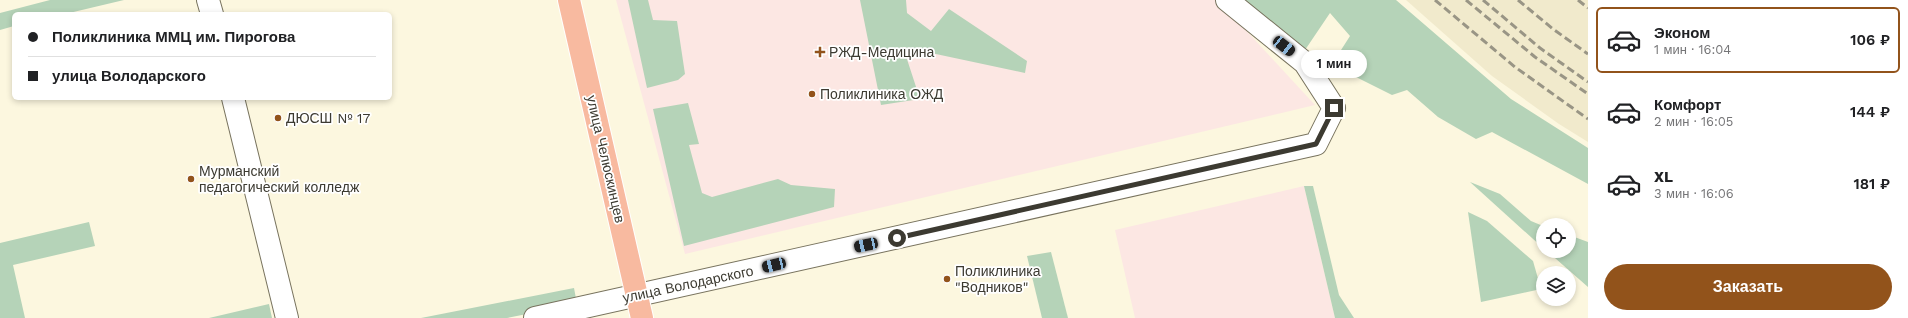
<!DOCTYPE html>
<html lang="ru">
<meta charset="utf-8">
<style>
:root{--surface:#fff;--page:#f2f2f2;--text:#202124;--muted:#757577;--line:#e0e0e0;--accent:#92531b}
body{margin:0;font-family:"Work Sans",sans-serif;background:var(--page);color:var(--text);height:100vh;display:flex;flex-direction:column;font-size:15px;white-space:nowrap}
*{box-sizing:border-box;margin:0}
p{font-size:13px;color:var(--muted)}
.icon{flex:none;width:22px;height:22px;fill:none;stroke:currentColor;stroke-width:2;stroke-linecap:round;stroke-linejoin:round}
.map{position:relative;flex:1;overflow:hidden}
.panel{display:flex;flex-direction:column;background:var(--surface);width:320px}
.panel>*{flex:none}
.hud{position:absolute;left:12px;top:12px;width:380px;height:88px;border-radius:6px;box-shadow:0 2px 6px #0003;display:grid;align-content:center;height:88px;padding:0 16px;background:var(--surface)}
.buttons{position:absolute;left:1536px;top:218px;display:grid;gap:8px}
.buttons a{display:grid;place-items:center;width:40px;height:40px;border-radius:50%;background:var(--surface);box-shadow:0 2px 6px #0003;font-size:20px}
.end{position:absolute;width:18px;height:18px;margin:-9px;border:5px solid #3c3a31;background:#fff;box-shadow:0 0 0 2px #fff}
.from{border-radius:50%}
.bubble{position:absolute;height:28px;border-radius:14px;background:var(--surface);box-shadow:0 2px 6px #0003;font-size:13px;font-weight:600;line-height:28px;text-align:center}
.car{position:absolute;width:12px;height:24px;margin:-12px -6px;border-radius:5px;box-shadow:0 0 3px 1px #0007;background:linear-gradient(#222 24%,#8ab4d8 0 40%,#222 0 76%,#8ab4d8 0 86%,#222 0)}
.hud b{display:flex;align-items:center;gap:14px;height:38px;font-size:15px}
.hud b+b{border-top:1px solid var(--line)}
.hud i{width:10px;height:10px;background:var(--text)}
ul{padding:7px 0 0;list-style:none}
li{display:flex;align-items:center;gap:12px;height:66px;margin:0 8px 6px;padding:0 8px;border:2px solid transparent;border-radius:6px}
li div{flex:1}
li b{display:block;font-size:15px}
li em{font-style:normal;font-weight:600}
li.current{border-color:var(--accent)}
li>.icon{width:36px;height:36px;stroke-width:1.5}
.cta{display:flex;gap:8px;margin-top:auto;padding:8px 16px}
.cta a{flex:1;height:46px;border-radius:24px;background:var(--accent);color:#fff;font-size:16px;font-weight:600;line-height:46px;text-align:center}
main{display:flex;flex:1;min-height:0}
.map>svg:first-child{display:block}
</style>
<main>
<div class="map">
<svg width="1588" height="318" viewBox="0 0 1588 318">
<rect width="100%" height="100%" fill="#fcf7df"/>
<!-- commercial -->
<g fill="#fce7e3">
<polygon points="616,0 1218,0 1315,105 685,254"/>
<polygon points="1304,186 1335,318 1135,318 1115,230"/>
</g>
<!-- built -->
<polygon fill="#f1eacc" points="1406,0 1588,0 1588,142 1559,124 1492,76"/>
<!-- green -->
<g fill="#b5d3b8">
<polygon points="50,0 124,0 65,14 14,14 14,26 0,30 0,13"/>
<polygon points="628,0 648,0 653,20 677,21 685,74 678,80 647,88"/>
<polygon points="860,0 906,0 907,13 931,31 949,9 1027,61 1025,73 903,47 920,99 881,105"/>
<polygon points="1241,0 1396,0 1511,99 1588,148 1588,184 1492,132 1476,139 1438,117 1407,90 1392,95 1356,77 1334,61 1350,36 1330,13 1305,50"/>
<polygon points="688,103 699,144 689,145 702,193 712,197 778,179 791,185 835,189 834,207 684,246 653,109"/>
<polygon points="1470,182 1500,194 1531,221 1543,226 1543,248"/>
<polygon points="1304,186 1313,186 1339,295 1354,318 1335,318"/>
<polygon points="1468,212 1487,221 1533,261 1541,289 1481,302"/>
<polygon points="89,222 95,246 13,265 25,318 0,318 0,243"/>
<polygon points="1569,235 1588,242 1588,287 1547,251 1569,251"/>
<polygon points="1051,252 1068,318 1042,318 1027,256"/>
<polygon points="574,288 577,304 507,318 421,318"/>
<polygon points="269,304 272,318 209,318"/>
</g>
<g fill="none" stroke-linecap="round" stroke-linejoin="round">
<defs>
<g id="minor">
<polyline points="208,0 212,14"/>
<polyline points="233,98 287,318"/>
<polyline points="535,318 1316,144 1334,108 1305,63 1227,0"/>
</g>
<polyline id="primary" points="569,0 642,318"/>
</defs>
<!-- minor casing -->
<use href="#minor" stroke="#78735e" stroke-width="24"/>
<!-- primary casing -->
<use href="#primary" stroke="#fff" stroke-width="24"/>
<!-- minor -->
<use href="#minor" stroke="#fff" stroke-width="22"/>
<!-- primary -->
<use href="#primary" stroke="#f8baa0" stroke-width="22"/>
<!-- rail -->
<g stroke="#999585" stroke-width="3" stroke-dasharray="8 4" stroke-linecap="butt">
<polyline points="1435,0 1515,67 1588,119"/>
<polyline points="1466,0 1535,57 1588,94"/>
<polyline points="1483,0 1540,48 1588,82"/>
<polyline points="1518,0 1553,29 1588,54"/>
<polyline points="1578,0 1588,8"/>
</g>
</g>
<g fill="none" stroke-linecap="round" stroke-linejoin="round">
<!-- route -->
<polyline stroke="#3c3a31" stroke-width="5" points="897,238 1316,144 1334,108"/>
</g>
<!-- markers -->
<g fill="#92531b" stroke="#fff" stroke-width="1.5">
<path d="M818 46h4v4h4v4h-4v4h-4v-4h-4v-4h4z"/>
<circle cx="812" cy="94" r="4"/>
<circle cx="278" cy="118" r="4"/>
<circle cx="191" cy="179" r="4"/>
<circle cx="947" cy="279" r="4"/>
</g>
<g text-anchor="middle" stroke-width="3.5" stroke-linejoin="round" paint-order="stroke">
<!-- poi labels -->
<g font-size="14" fill="#3c3a31" stroke="#fff" text-anchor="start">
<text x="829" y="57">РЖД-Медицина</text>
<text x="820" y="99">Поликлиника ОЖД</text>
<text x="286" y="123">ДЮСШ № 17</text>
<text x="199" y="176">Мурманский<tspan x="199" dy="16">педагогический колледж</tspan></text>
<text x="955" y="276">Поликлиника<tspan x="955" dy="16">"Водников"</tspan></text>
</g>
<!-- street labels -->
<g font-size="14" fill="#3c3a31" stroke="#fff">
<text transform="translate(606 159) rotate(77)" y="5">улица Челюскинцев</text>
<text transform="translate(688 284) rotate(-12)" y="5">улица Володарского</text>
</g>
</g>
</svg>
<div class="buttons">
<a><svg class="icon" aria-label="locate" viewBox="0 0 24 24"><circle cx="12" cy="12" r="6"/><path d="M12 2v4M12 18v4M2 12h4M18 12h4"/></svg></a>
<a><svg class="icon" aria-label="layers" viewBox="0 0 24 24"><path d="M12 4l9 5-9 5-9-5zM3 14l9 5 9-5"/></svg></a>
</div>
<i class="end from" style="left:897px;top:238px"></i>
<i class="end" style="left:1334px;top:108px"></i>
<div class="bubble" style="left:1301px;top:50px;width:66px">1 мин</div>
<i class="car" style="left:1284px;top:46px;rotate:128deg"></i>
<i class="car" style="left:866px;top:245px;rotate:258deg"></i>
<i class="car" style="left:774px;top:265px;rotate:257deg"></i>
<div class="hud">
<b><i class="from"></i>Поликлиника ММЦ им. Пирогова</b>
<b><i></i>улица Володарского</b>
</div>
</div>
<section class="panel">
<ul>
<li class="current"><svg class="icon" aria-label="car" viewBox="0 0 24 24"><path d="M5 17H2v-5l4-1 3-4h7l3 4 3 1v5h-3M9 17h6M6 11h13"/><circle cx="7" cy="17" r="2"/><circle cx="17" cy="17" r="2"/></svg><div><b>Эконом</b><p>1 мин · 16:04</p></div><em>106 ₽</em></li>
<li><svg class="icon" aria-label="car" viewBox="0 0 24 24"><path d="M5 17H2v-5l4-1 3-4h7l3 4 3 1v5h-3M9 17h6M6 11h13"/><circle cx="7" cy="17" r="2"/><circle cx="17" cy="17" r="2"/></svg><div><b>Комфорт</b><p>2 мин · 16:05</p></div><em>144 ₽</em></li>
<li><svg class="icon" aria-label="car" viewBox="0 0 24 24"><path d="M5 17H2v-5l4-1 3-4h7l3 4 3 1v5h-3M9 17h6M6 11h13"/><circle cx="7" cy="17" r="2"/><circle cx="17" cy="17" r="2"/></svg><div><b>XL</b><p>3 мин · 16:06</p></div><em>181 ₽</em></li>
</ul>
<div class="cta"><a>Заказать</a></div>
</section>
</main>
